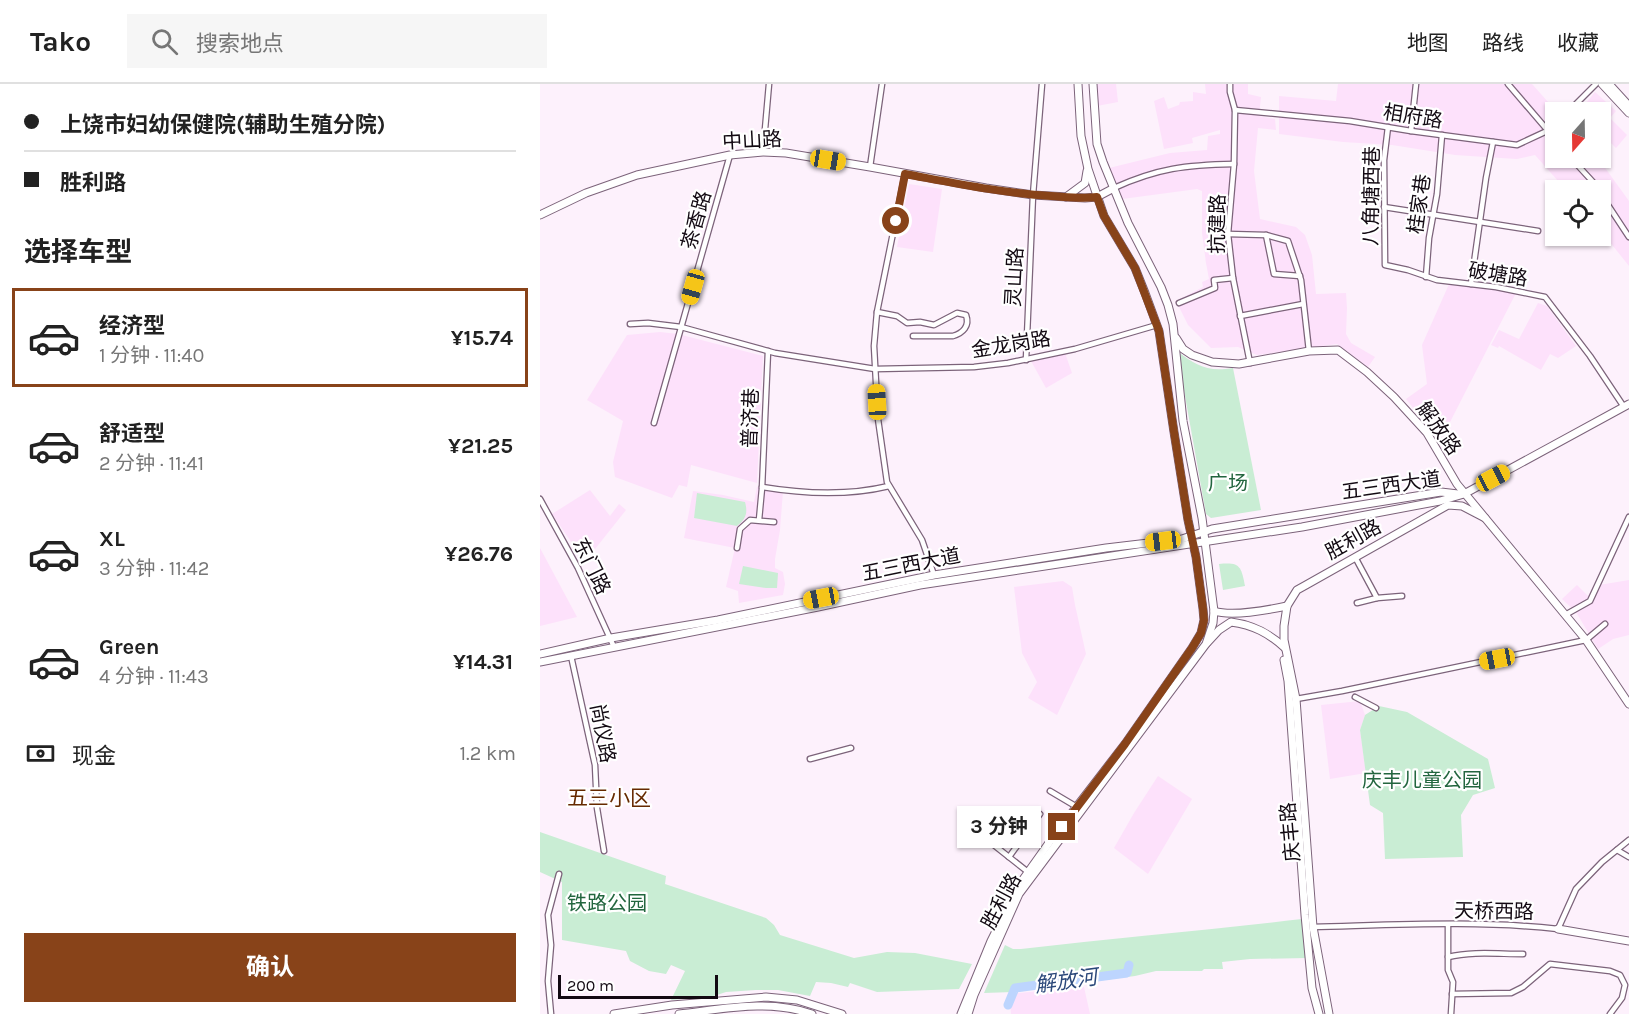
<!DOCTYPE html>
<html lang="zh">
<meta charset="utf-8">
<style>
:root{--surface:#fff;--page:#f6f6f6;--text:#222;--muted:#767676;--line:#e0e0e0;--accent:#884319}
body{margin:0;font-family:Karla,"Noto Sans SC",sans-serif;background:var(--page);color:var(--text);height:100vh;display:flex;flex-direction:column;font-size:22px;white-space:nowrap}
*{box-sizing:border-box;margin:0}
p{font-size:20px;color:var(--muted)}
.icon{flex:none;width:33px;height:33px;fill:none;stroke:currentColor;stroke-width:2;stroke-linecap:round;stroke-linejoin:round}
.map{position:relative;flex:1;overflow:hidden}
.drawer{display:flex;flex-direction:column;background:var(--surface);width:540px}
.drawer>*{flex:none}
.banner{display:grid;align-content:center;height:132px;padding:0 24px;background:var(--surface)}
.needle{width:39px;rotate:200deg}
.tools{position:absolute;left:1005px;top:18px;display:grid;gap:12px}
.tools a{display:grid;place-items:center;width:66px;height:66px;border-radius:0px;background:var(--surface);box-shadow:0 2px 4px #0004;font-size:30px}
.scale{position:absolute;left:18px;bottom:15px;width:160px;box-sizing:border-box;padding-left:6px;border:3px solid #120912;border-top:0;font-size:16px;line-height:21px;white-space:nowrap;color:#120912;-webkit-text-stroke:4px #fff;paint-order:stroke}
.end{position:absolute;width:27px;height:27px;margin:-14px;border:8px solid #884319;background:#fff;box-shadow:0 0 0 3px #fff}
.from{border-radius:50%}
.bubble{position:absolute;height:42px;border-radius:0px;background:var(--surface);box-shadow:0 2px 4px #0004;font-size:20px;font-weight:700;line-height:42px;text-align:center}
.car{position:absolute;width:18px;height:36px;margin:-18px -9px;border-radius:8px;box-shadow:0 0 4px 2px #0007;background:linear-gradient(#f5c518 24%,#345 0 40%,#f5c518 0 76%,#345 0 86%,#f5c518 0)}
.banner b{display:flex;align-items:center;gap:21px;height:57px;font-size:22px}
.banner b+b{border-top:2px solid var(--line)}
.banner i{width:15px;height:15px;background:var(--text)}
ul{padding:0;list-style:none}
li{display:flex;align-items:center;gap:18px;height:99px;margin:0 12px 9px;padding:0 12px;border:3px solid transparent;border-radius:0px}
li div{flex:1}
li b{display:block;font-size:22px}
li em{font-style:normal;font-weight:700}
li.on{border-color:var(--accent)}
li>.icon{width:54px;height:54px;stroke-width:1.5}
h2{padding:0 24px;font-size:27px;line-height:72px}
.pay{display:flex;align-items:center;gap:15px;height:66px;padding:0 24px;font-size:22px}
.pay p{margin-inline-start:auto}
.action{display:flex;gap:12px;margin-top:auto;padding:12px 24px}
.action a{flex:1;height:69px;border-radius:0px;background:var(--accent);color:#fff;font-size:24px;font-weight:700;line-height:69px;text-align:center}
header{display:flex;align-items:center;gap:36px;box-sizing:border-box;height:84px;padding:0 30px;background:var(--surface);border-bottom:2px solid var(--line)}
header strong{font-size:28px}
nav{display:flex;gap:33px;margin-inline-start:auto;font-size:21px}
.search{width:420px;height:54px;background:var(--page);display:flex;align-items:center;gap:15px;box-sizing:border-box;padding:0 21px;border-radius:0px;color:var(--muted);font-size:22px}
main{display:flex;flex:1;min-height:0}
.map>svg:first-child{display:block}
</style>
<header>
<strong>Tako</strong>
<div class="search"><svg class="icon" aria-label="search" viewBox="0 0 24 24"><circle cx="10" cy="10" r="6"/><path d="M15 15l6 6"/></svg>搜索地点</div>
<nav><a>地图</a><a>路线</a><a>收藏</a></nav>
</header>
<main>
<section class="drawer">
<div class="banner">
<b><i class="from"></i>上饶市妇幼保健院(辅助生殖分院)</b>
<b><i></i>胜利路</b>
</div>
<h2>选择车型</h2>
<ul>
<li class="on"><svg class="icon" aria-label="car" viewBox="0 0 24 24"><path d="M5 17H2v-5l4-1 3-4h7l3 4 3 1v5h-3M9 17h6M6 11h13"/><circle cx="7" cy="17" r="2"/><circle cx="17" cy="17" r="2"/></svg><div><b>经济型</b><p>1 分钟 · 11:40</p></div><em>¥15.74</em></li>
<li><svg class="icon" aria-label="car" viewBox="0 0 24 24"><path d="M5 17H2v-5l4-1 3-4h7l3 4 3 1v5h-3M9 17h6M6 11h13"/><circle cx="7" cy="17" r="2"/><circle cx="17" cy="17" r="2"/></svg><div><b>舒适型</b><p>2 分钟 · 11:41</p></div><em>¥21.25</em></li>
<li><svg class="icon" aria-label="car" viewBox="0 0 24 24"><path d="M5 17H2v-5l4-1 3-4h7l3 4 3 1v5h-3M9 17h6M6 11h13"/><circle cx="7" cy="17" r="2"/><circle cx="17" cy="17" r="2"/></svg><div><b>XL</b><p>3 分钟 · 11:42</p></div><em>¥26.76</em></li>
<li><svg class="icon" aria-label="car" viewBox="0 0 24 24"><path d="M5 17H2v-5l4-1 3-4h7l3 4 3 1v5h-3M9 17h6M6 11h13"/><circle cx="7" cy="17" r="2"/><circle cx="17" cy="17" r="2"/></svg><div><b>Green</b><p>4 分钟 · 11:43</p></div><em>¥14.31</em></li>
</ul>
<div class="pay"><svg class="icon" aria-label="cash" viewBox="0 0 24 24"><path d="M3 7h18v10H3z"/><circle cx="12" cy="12" r="2"/></svg>现金<p>1.2 km</p></div>
<div class="action"><a>确认</a></div>
</section>
<div class="map">
<svg width="1089" height="930" viewBox="0 0 1089 930">
<rect width="100%" height="100%" fill="#fdf1fc"/>
<!-- built -->
<g fill="#fde1fb">
<polygon points="556,0 576,0 578,18 557,22"/>
<polygon points="665,0 708,0 708,10 721,13 719,32 735,35 736,46 718,44 714,87 720,135 756,143 765,151 772,171 776,210 806,209 807,224 806,250 811,259 835,273 828,283 797,260 717,271 698,263 671,264 648,241 636,217 663,203 662,198 669,195 666,179 662,149 662,107 657,105 582,115 569,84 630,69 667,66 668,52 680,50 680,46 652,54 653,59 624,65 614,17 624,13 628,25 639,21 640,18 653,17 653,8 666,10"/>
<polygon points="798,0 992,0 1017,28 1016,28 1016,74 1058,74 1089,117 1089,182 1061,147 1060,106 1026,106 995,71 977,75 915,71 852,61 803,58 739,50 739,12 796,17"/>
<polygon points="1055,8 1076,27 1070,34 1087,51 1076,64 1061,49 1060,28 1039,28"/>
<polygon points="369,100 402,105 393,168 357,163"/>
<polygon points="910,198 977,207 909,340 889,321 878,330 866,315 887,300 882,261"/>
<polygon points="998,219 1007,222 1036,262 1018,274 1010,270 1001,286 959,262 958,264 951,261 959,246 979,255"/>
<polygon points="120,248 138,250 223,272 217,399 151,381 147,403 139,401 132,414 75,393 73,378 83,337 47,316 87,251"/>
<polygon points="525,269 532,289 506,304 491,277"/>
<polygon points="217,403 243,407 240,446 235,475 235,484 243,488 245,500 243,511 199,519 198,507 186,503 195,464 144,454 153,407 183,411 214,418"/>
<polygon points="50,406 70,432 79,420 86,426 55,465 47,454 32,459 12,430"/>
<polygon points="0,464 37,533 0,542"/>
<polygon points="1089,496 1089,551 1073,555 1058,565 1036,528 1022,515 1037,501 1048,512 1053,502"/>
<polygon points="523,497 532,503 535,521 546,570 517,631 488,614 497,598 482,569 474,503"/>
<polygon points="820,617 825,631 820,646 826,689 790,695 781,621"/>
<polygon points="618,692 652,715 608,790 574,764 594,729"/>
<polygon points="544,903 550,930 471,930 469,910"/>
</g>
<!-- green -->
<g fill="#c9edd4">
<path d="M637 267C657 282 667 288 693 284L721 426 671 434 666 430Z"/>
<path d="M157 409 205 418C208 429 206 435 197 442L154 434Z"/>
<path d="M679 480C700 478 701 482 705 502L683 506Z"/>
<polygon points="203,482 238,489 237,504 226,504 199,500"/>
<polygon points="839,622 867,628 948,675 955,704 933,711 921,731 923,773 845,775 843,729 830,721 820,646 825,631"/>
<polygon points="0,748 126,792 125,800 226,834 234,841 240,851 314,874 347,868 375,869 432,880 419,905 337,908 310,899 308,903 291,899 276,898 270,912 238,906 216,906 186,908 174,912 131,916 145,887 131,881 126,890 109,887 90,877 86,867 22,856 22,798 0,788"/>
<path d="M762 835 766 874 710 875 682 878 683 885H664L662 887H616L595 892 473 908 444 909 465 861 473 865H481C575 854 669 846 762 835Z"/>
</g>
<g fill="none" stroke-linecap="round" stroke-linejoin="round">
<!-- river -->
<polyline stroke="#bdd5fe" stroke-width="9" points="468,921 475,904 587,889 589,881"/>
<defs>
<g id="street">
<polyline points="690,0 690,8 695,26 694,80 688,150 693,194 710,279"/>
<polyline points="968,0 1016,56"/>
<polyline points="695,26 810,37 871,47 977,61 1007,47 1016,40"/>
<polyline points="1028,28 1056,0"/>
<polyline points="848,43 844,76 845,181 868,186 897,196 956,203 1005,213 1050,272 1084,323"/>
<polyline points="871,47 876,0"/>
<polyline points="223,68 229,0"/>
<polyline points="1031,74 1053,98 1059,106"/>
<polyline points="330,83 342,0"/>
<polyline points="365,90 337,228 334,262 338,335 347,398 382,456 394,491"/>
<path d="M574 104C618 84 646 81 694 80"/>
<polyline points="1060,109 1089,153"/>
<polyline points="844,123 998,147"/>
<polyline points="688,150 726,151 748,157 761,196 769,267"/>
<polyline points="726,151 734,190 760,192"/>
<polyline points="886,193 889,154 897,110 902,51"/>
<polyline points="931,200 946,94 953,58"/>
<polyline points="639,219 675,204 674,196 693,194"/>
<path d="M337 228 357 232 367 239 380 238 394 241 417 229 426 231C430 242 423 249 413 252H373"/>
<polyline points="700,232 763,220"/>
<polyline points="90,240 108,239 141,243 235,269 335,285 434,283 468,279 535,265 617,241"/>
<polyline points="486,276 493,111 502,0"/>
<polyline points="114,339 190,71"/>
<path d="M222 403C264 410 308 412 349 402"/>
<polyline points="0,415 38,484 74,563"/>
<polyline points="219,436 222,404 228,267"/>
<polyline points="197,464 200,445 210,436 234,438"/>
<polyline points="815,473 837,514"/>
<polyline points="817,519 837,514 862,512"/>
<polyline points="1025,531 1050,517 1089,433"/>
<polyline points="31,572 55,681 57,724 64,767"/>
<polyline points="815,613 836,624"/>
<polyline points="756,615 802,607 1046,556 1065,540"/>
<polyline points="270,675 311,664"/>
<polyline points="510,707 537,723"/>
<polyline points="445,754 488,788"/>
<polyline points="1077,766 1089,773"/>
<polyline points="469,773 500,730"/>
<polyline points="908,841 908,886 913,898 911,930"/>
<path d="M773 843C854 841 938 836 1018 845L1036 805 1062 778 1089 756"/>
<path d="M908 873C932 867 958 870 983 870"/>
<polyline points="912,910 971,909 983,903 1010,880 1070,887 1080,891 1085,901 1082,914 1070,930"/>
<polyline points="11,930 8,897 11,861 8,831 19,790"/>
</g>
<g id="secondary">
<polyline points="1062,0 1089,29"/>
<polyline points="1069,0 1089,22"/>
<polyline points="526,113 545,99 547,87"/>
<polyline points="0,131 46,109 97,91 190,71 223,68 246,69 330,83 446,104 493,111 545,114 557,113 574,104"/>
<polyline points="636,254 643,265 652,271 672,278 699,280 769,267 798,266 827,288 854,313 887,349 917,400 1046,556 1089,620"/>
<path d="M674 527C692 533 728 526 747 522"/>
<path d="M667 559 679 546 691 538C713 541 729 549 745 564"/>
<polyline points="0,570 71,554 178,536 394,491 566,464 642,455 672,445 901,408 918,410"/>
<polyline points="744,576 748,597 765,831 772,904 779,930"/>
<polyline points="0,578 278,523 380,501 762,443 900,417 924,410 1089,320"/>
<polyline points="1018,845 1089,857"/>
<polyline points="74,930 132,921 226,913 257,916 302,930"/>
<path d="M139 930C184 925 228 915 272 930"/>
<polyline points="421,930 451,857 479,801 511,756 585,660 652,564 661,549 664,536 663,525 656,473 648,436 634,348 619,247 605,209 595,184 564,132 548,85 541,52 538,0"/>
<polyline points="428,930 434,911 479,810 666,560 673,539 674,527 662,434 643,337 633,240 628,221 621,203 588,139 563,78 557,60 553,0"/>
<polyline points="789,930 773,843 756,615 744,556 744,542 747,522 757,506 766,501 908,421 922,422 945,434"/>
</g>
</defs>
<!-- street casing -->
<use href="#street" stroke="#7c637a" stroke-width="7"/>
<!-- secondary casing -->
<use href="#secondary" stroke="#7c637a" stroke-width="9"/>
<!-- street -->
<use href="#street" stroke="#fff" stroke-width="4.5"/>
<!-- secondary -->
<use href="#secondary" stroke="#fff" stroke-width="7"/>
</g>
<g fill="none" stroke-linecap="round" stroke-linejoin="round">
<!-- route -->
<path stroke="#884319" stroke-width="8" d="M356 137 365 90C414 99 462 109 511 112 527 113 542 115 557 113L564 132 595 184 619 247 634 348 648 436 656 473 663 525 664 536 661 549 652 564 585 660 522 743"/>
</g>
<g text-anchor="middle" stroke-width="4.5" stroke-linejoin="round" paint-order="stroke">
<!-- street labels -->
<g font-size="20" fill="#120912" stroke="#fff">
<text transform="translate(873 32) rotate(9)" y="7">相府路</text>
<text transform="translate(212 56) rotate(-3)" y="7">中山路</text>
<text transform="translate(831 112) rotate(-89)" y="7">八角塘西巷</text>
<text transform="translate(879 120) rotate(-82)" y="7">桂家巷</text>
<text transform="translate(156 136) rotate(-74)" y="7">茶香路</text>
<text transform="translate(677 140) rotate(-89)" y="7">抗建路</text>
<text transform="translate(958 190) rotate(9)" y="7">破塘路</text>
<text transform="translate(474 193) rotate(-87)" y="7">灵山路</text>
<text transform="translate(471 260) rotate(-9)" y="7">金龙岗路</text>
<text transform="translate(210 334) rotate(-88)" y="7">普济巷</text>
<text transform="translate(899 344) rotate(54)" y="7">解放路</text>
<text transform="translate(851 401) rotate(-8)" y="7">五三西大道</text>
<text transform="translate(813 455) rotate(-29)" y="7">胜利路</text>
<text transform="translate(371 480) rotate(-11)" y="7">五三西大道</text>
<text transform="translate(52 482) rotate(64)" y="7">东门路</text>
<text transform="translate(63 649) rotate(79)" y="7">尚仪路</text>
<text transform="translate(750 748) rotate(-95)" y="7">庆丰路</text>
<text transform="translate(461 817) rotate(-62)" y="7">胜利路</text>
<text transform="translate(954 827) rotate(1)" y="7">天桥西路</text>
</g>
<!-- park labels -->
<g font-size="20" fill="#23663f" stroke="#fff">
<text x="688" y="406">广场</text>
<text x="882" y="703">庆丰儿童公园</text>
<text x="67" y="826">铁路公园</text>
</g>
<!-- neighbourhood labels -->
<g font-size="21" fill="#662a00" stroke="#fff">
<text x="69" y="721">五三小区</text>
</g>
<!-- water labels -->
<g font-size="21" font-style="italic" fill="#2b487a" stroke="#fff">
<text transform="translate(526 897) rotate(-8)" y="7">解放河</text>
</g>
</g>
</svg>
<div class="tools">
<a><svg class="needle" viewBox="-14 -14 28 28"><path d="M0-13l5 13h-10z" fill="#e53935"/><path d="M0 13l5-13h-10z" fill="#767676"/></svg></a>
<a><svg class="icon" aria-label="locate" viewBox="0 0 24 24"><circle cx="12" cy="12" r="6"/><path d="M12 2v4M12 18v4M2 12h4M18 12h4"/></svg></a>
</div>
<div class="scale">200 m</div>
<i class="end from" style="left:356px;top:137px"></i>
<i class="end" style="left:522px;top:743px"></i>
<div class="bubble" style="left:417px;top:722px;width:84px">3 分钟</div>
<i class="car" style="left:288px;top:76px;rotate:99deg"></i>
<i class="car" style="left:153px;top:203px;rotate:196deg"></i>
<i class="car" style="left:337px;top:318px;rotate:357deg"></i>
<i class="car" style="left:953px;top:394px;rotate:62deg"></i>
<i class="car" style="left:623px;top:457px;rotate:263deg"></i>
<i class="car" style="left:281px;top:514px;rotate:259deg"></i>
<i class="car" style="left:957px;top:575px;rotate:259deg"></i>
</div>
</main>
